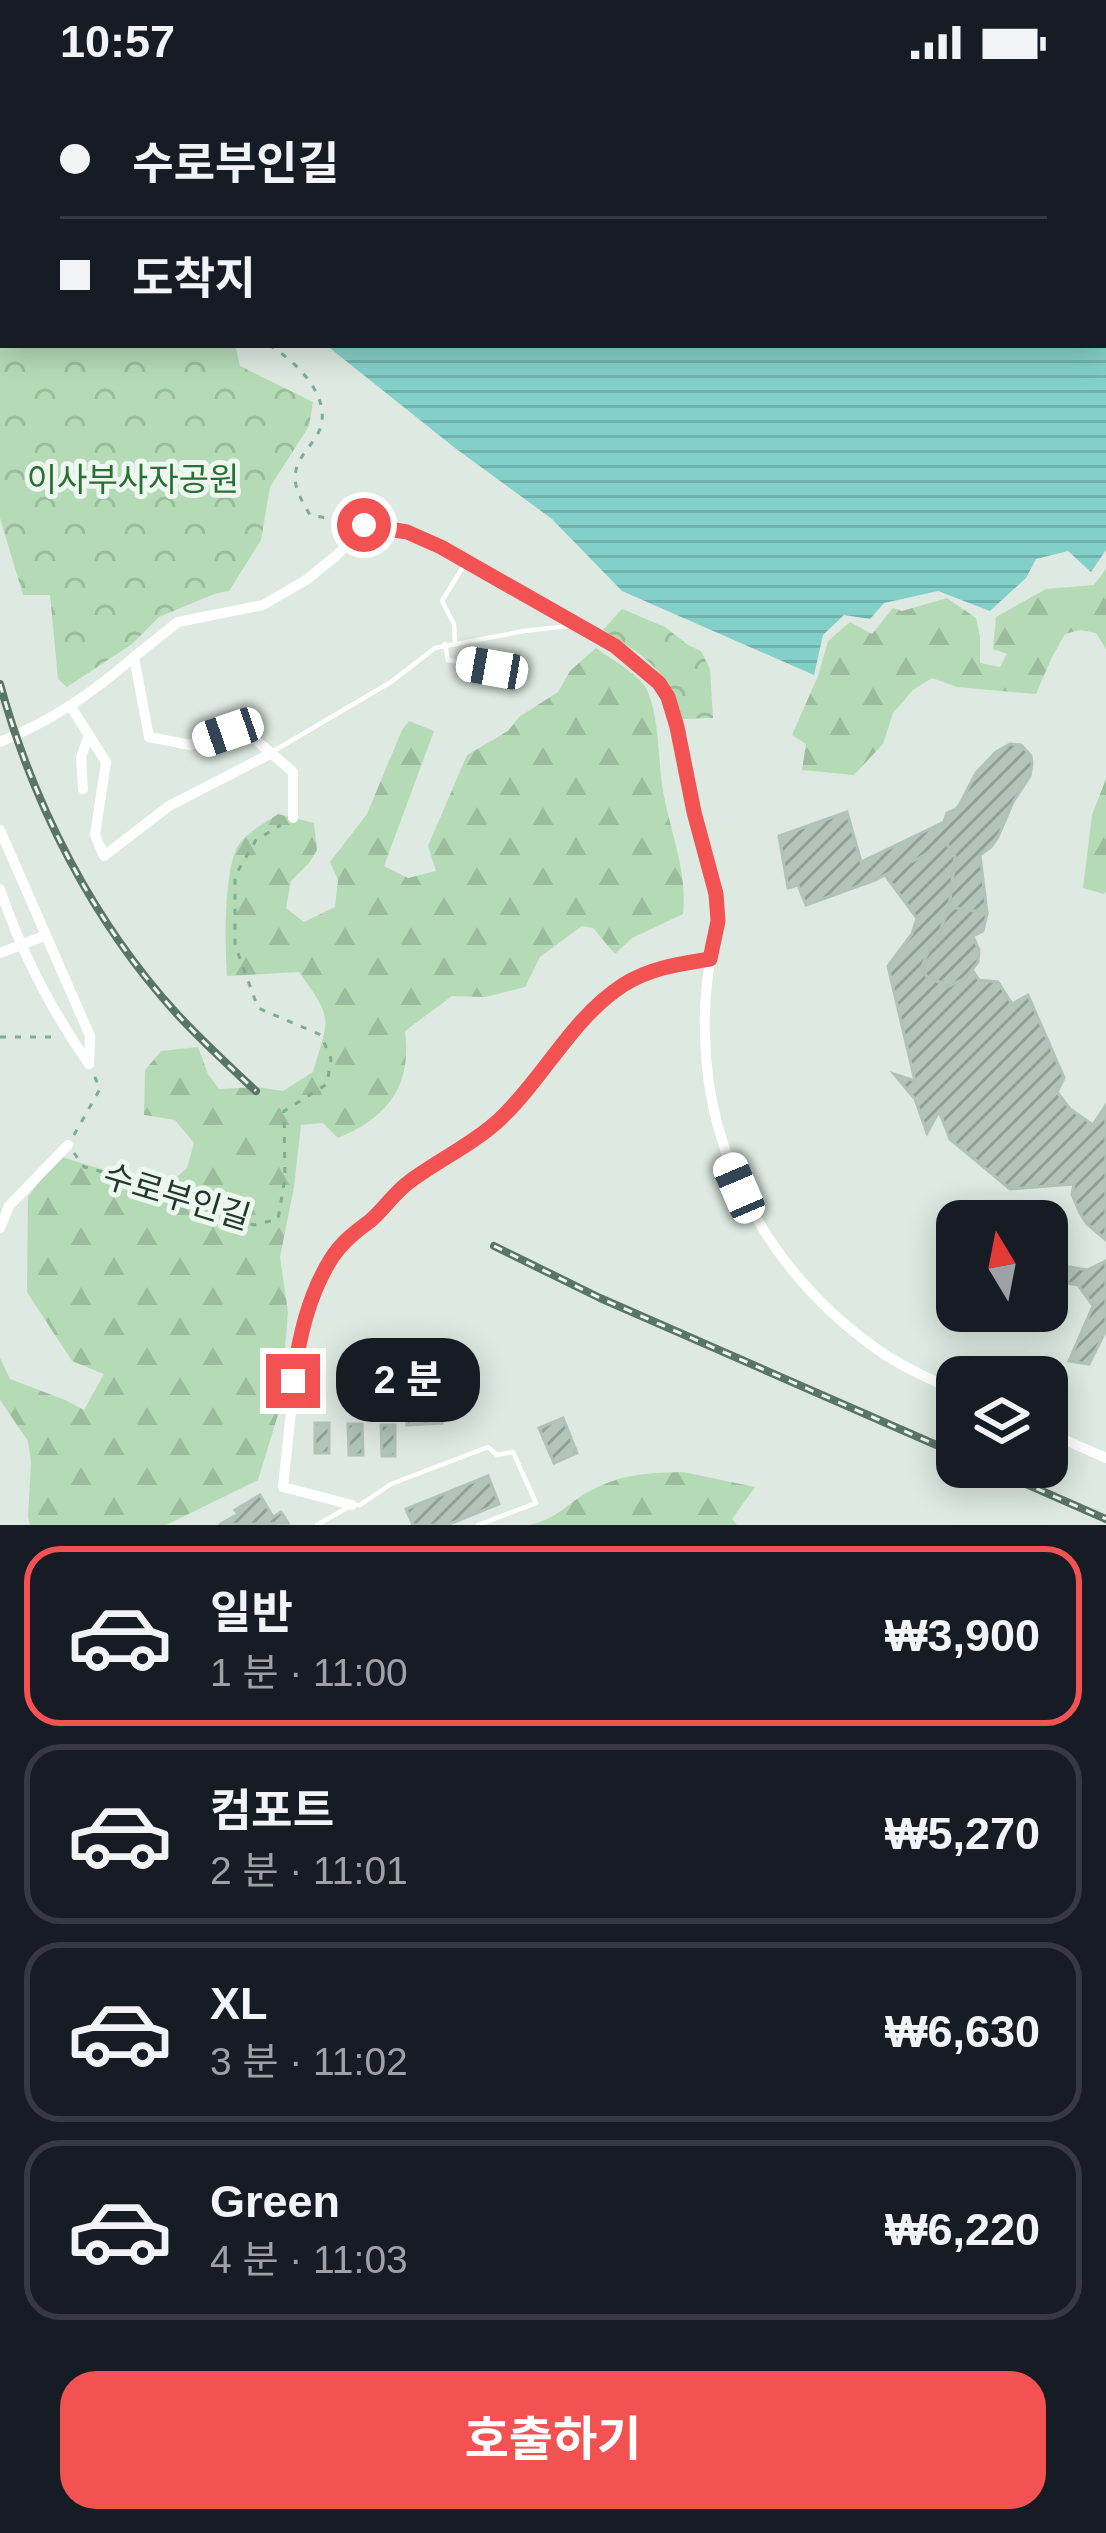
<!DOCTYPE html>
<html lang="ko">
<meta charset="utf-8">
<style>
:root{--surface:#171b24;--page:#242831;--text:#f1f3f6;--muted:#9ea1a6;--line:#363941;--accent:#f35253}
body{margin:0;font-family:Arial,"Noto Sans KR",sans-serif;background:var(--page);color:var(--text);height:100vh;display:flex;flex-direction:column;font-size:45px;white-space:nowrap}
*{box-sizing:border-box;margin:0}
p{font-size:39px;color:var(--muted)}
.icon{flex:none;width:66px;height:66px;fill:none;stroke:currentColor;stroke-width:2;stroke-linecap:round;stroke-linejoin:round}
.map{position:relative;height:1441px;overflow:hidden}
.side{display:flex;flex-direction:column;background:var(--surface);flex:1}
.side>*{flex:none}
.banner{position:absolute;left:0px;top:0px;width:1107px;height:264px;box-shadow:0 6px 30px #0003;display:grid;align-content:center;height:264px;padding:0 60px;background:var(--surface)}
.needle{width:78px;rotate:350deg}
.tools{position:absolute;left:936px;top:1116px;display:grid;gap:24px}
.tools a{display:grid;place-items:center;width:132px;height:132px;border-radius:24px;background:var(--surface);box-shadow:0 6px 30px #0003;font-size:60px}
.end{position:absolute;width:54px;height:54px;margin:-27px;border:15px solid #f35253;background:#fff;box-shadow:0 0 0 6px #fff}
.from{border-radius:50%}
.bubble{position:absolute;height:84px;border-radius:36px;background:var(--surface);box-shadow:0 6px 30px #0003;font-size:39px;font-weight:700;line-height:84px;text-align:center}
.car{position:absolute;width:36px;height:72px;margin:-36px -18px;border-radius:15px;box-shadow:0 0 9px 3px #0007;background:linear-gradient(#fff 24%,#345 0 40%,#fff 0 76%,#345 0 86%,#fff 0)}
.banner b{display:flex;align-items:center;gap:42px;height:114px;font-size:45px}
.banner b+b{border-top:3px solid var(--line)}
.banner i{width:30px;height:30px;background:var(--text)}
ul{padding:21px 0 0;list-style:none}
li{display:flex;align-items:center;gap:36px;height:180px;margin:0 24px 18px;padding:0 36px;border:6px solid var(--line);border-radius:36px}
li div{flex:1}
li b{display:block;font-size:45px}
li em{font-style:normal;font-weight:700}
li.on{border-color:var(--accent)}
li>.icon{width:108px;height:108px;stroke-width:1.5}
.action{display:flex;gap:24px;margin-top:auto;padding:24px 60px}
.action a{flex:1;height:138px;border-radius:36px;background:var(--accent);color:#fff;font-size:48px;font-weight:700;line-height:138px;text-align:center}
.status{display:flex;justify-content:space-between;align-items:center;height:84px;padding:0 60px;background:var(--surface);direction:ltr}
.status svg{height:33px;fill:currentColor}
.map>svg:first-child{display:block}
</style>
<div class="status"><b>10:57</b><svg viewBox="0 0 49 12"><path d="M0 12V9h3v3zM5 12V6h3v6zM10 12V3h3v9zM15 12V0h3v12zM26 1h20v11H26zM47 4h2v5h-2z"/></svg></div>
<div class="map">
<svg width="1106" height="1441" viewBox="0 0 1106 1441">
<defs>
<pattern id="forest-firs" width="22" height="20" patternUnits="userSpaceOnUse" patternTransform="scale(3)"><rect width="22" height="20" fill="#b5dbb6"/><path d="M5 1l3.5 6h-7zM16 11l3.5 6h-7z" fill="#9bbd9d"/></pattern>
<pattern id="park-crowns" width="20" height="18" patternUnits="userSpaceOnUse" patternTransform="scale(3)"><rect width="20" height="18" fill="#b5dbb6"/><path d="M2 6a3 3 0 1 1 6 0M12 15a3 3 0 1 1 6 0" fill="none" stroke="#9bbd9d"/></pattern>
<pattern id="water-rules" width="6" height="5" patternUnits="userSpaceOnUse" patternTransform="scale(3)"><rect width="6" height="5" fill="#83d0c8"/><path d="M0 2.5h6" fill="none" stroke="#71b3ac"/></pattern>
<pattern id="building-hatch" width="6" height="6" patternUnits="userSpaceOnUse" patternTransform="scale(3)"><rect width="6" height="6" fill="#b3c4b9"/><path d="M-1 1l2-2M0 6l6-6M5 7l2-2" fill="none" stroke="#91a097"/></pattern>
</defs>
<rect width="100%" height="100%" fill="#dde9e1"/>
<!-- forest -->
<g fill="url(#forest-firs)">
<polygon points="1106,485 1106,565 1096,549 1080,546 1065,550 1052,573 1036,610 957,603 932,594 913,606 893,629 883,660 854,691 802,686 806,660 792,651 818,592 828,557 850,538 872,550 893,524 902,527 947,514 976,534 980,553 980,579 1000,583 1007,570 993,565 996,533 1046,505 1094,501"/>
<path d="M596 564C612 576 638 589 647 606 659 632 658 672 662 700 668 744 688 784 683 830L632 854 615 870 593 844 582 842 540 873 525 903 485 913 452 912 405 947C412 1002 388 1033 338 1054L323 1039 301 1041 294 1103 280 1173 288 1228 280 1324 258 1396 166 1441H30L28 1433 31 1378 28 1357 0 1316V1274L10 1295 65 1316 84 1326 104 1290 72 1277 27 1208 28 1113 58 1072 164 1104 187 1084 194 1059 175 1036 144 1031 145 986 161 967 198 963 208 990 219 1005 257 1003 283 1007 313 988C329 933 334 936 299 888L227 892C225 863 223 781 240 759 249 747 265 739 278 730L314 739 317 766 309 779 291 797 286 824 304 838 335 823 338 796 330 778 367 730 402 646 409 637 434 647 384 782 408 794 436 787 428 762 467 671 508 647 519 633 558 608 570 587Z"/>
<polygon points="1106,695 1106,808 1104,810 1083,804 1092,731"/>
<path d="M683 1388 755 1403 732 1435 737 1441H529C559 1434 563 1422 588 1408 621 1390 646 1389 683 1388Z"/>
</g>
<!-- park -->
<g fill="url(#park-crowns)">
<polygon points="0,0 18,0 19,3 3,3 3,261 235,261 240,282 313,318 309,342 270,403 261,456 229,507 214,510 159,533 132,560 67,603 58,595 50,511 23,511 0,434"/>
<path d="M622 525 665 543 688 561 701 567 710 585 713 634 682 635C666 584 646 573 603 546Z"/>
</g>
<!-- water -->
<polygon fill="url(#water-rules)" points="76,0 1106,0 1106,466 1091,488 1068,467 1036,475 1026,494 990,527 938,507 884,519 870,535 844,531 823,551 814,591 622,507 552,435 455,364 326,261 1104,261 1104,3 77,3"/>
<!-- building -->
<g fill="url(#building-hatch)" stroke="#b0c3b6" stroke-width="3">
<polygon points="1010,660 1021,661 1031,672 1032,680 1030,692 1013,718 998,753 991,763 980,771 987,829 949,823 955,773 947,760 875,796 806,821 798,801 788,804 779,752 847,728 861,778 944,738 947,729 956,725 960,720 976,689 996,668"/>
<polygon points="947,760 955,773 949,823 940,847 944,851 932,858 922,883 927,893 949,902 973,887 979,896 998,898 1012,920 1028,911 1064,994 1057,1008 1070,1025 1093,1041 1106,1021 1106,1156 1087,1140 1080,1129 1072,1110 1074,1100 1010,1105 950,1055 939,1027 927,1049 915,1015 894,990 915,997 888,882 912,850 917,834 885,791"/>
<polygon points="949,823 987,829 983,847 973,852 979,866 978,878 965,894 949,902 927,893 922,883 932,858 944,851 940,847"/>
<polygon points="1106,1177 1106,1246 1089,1280 1069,1277 1093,1222 1078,1201 1047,1196 1047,1179 1087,1186"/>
<polygon points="441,1323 442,1339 407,1341 406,1326"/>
<polygon points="563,1334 577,1369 554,1379 539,1344"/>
<rect x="315" y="1339" width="14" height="30"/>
<polygon points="348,1340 362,1340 363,1371 349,1371"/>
<polygon points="381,1341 395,1341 395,1372 382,1372"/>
<polygon points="488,1392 499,1420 447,1441 413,1441 406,1425"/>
<polygon points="260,1411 273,1433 281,1428 288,1439 219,1441 238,1430 235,1426"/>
</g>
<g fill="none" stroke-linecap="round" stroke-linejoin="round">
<!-- path -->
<g stroke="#7dad92" stroke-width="3" stroke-dasharray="6 9" stroke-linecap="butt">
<polyline points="12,0 13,3"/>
<path d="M269 261C294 276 332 311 320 345 314 360 300 370 296 386 292 402 302 417 310 431L350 438"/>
<polyline points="0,953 53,953 57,956"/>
<polyline points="74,1051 100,1005 94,991"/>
<polyline points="74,1069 84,1083 165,1104 181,1118 254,1141 278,1135 285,1094 284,1027 327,1000 331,975 321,951 258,924 235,861 235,792 256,756 281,741"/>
</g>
<!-- lane -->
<g stroke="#fff" stroke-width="4.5">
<polyline points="0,61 3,70"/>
<polyline points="0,122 3,122"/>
<polyline points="455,558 454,540 442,517 466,478"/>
<polyline points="445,560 448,576 492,584"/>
<polyline points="272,668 391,598 435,564 524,547 569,542"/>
<polyline points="317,1441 352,1421 360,1421 391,1400 488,1363 497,1371 513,1368 536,1419 478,1441"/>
</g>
<!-- street -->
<g stroke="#fff" stroke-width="10">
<polyline points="71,623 106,678 95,751 104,772 169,722 270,670"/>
<path d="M0 658C53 636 91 610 134 573"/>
<polyline points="83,705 81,673 89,651"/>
<path d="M293 734V688L250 651 228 648 190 661 149 653 134 573 178 538 263 521 306 496 337 471 364 441C430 450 479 485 536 519 575 542 628 561 658 597 683 628 684 681 692 718 699 754 716 788 718 824 719 842 713 860 710 878 706 902 704 926 705 950 707 1081 777 1197 884 1270 907 1285 932 1296 957 1307"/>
<path d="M0 746 90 952 89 980C51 926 21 867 0 805"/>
<polyline points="0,869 44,852"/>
<polyline points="0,1144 9,1122 68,1061"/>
<polyline points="1047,1348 1106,1374"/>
<polyline points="352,1421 283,1403 299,1252 332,1173 406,1100 494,1041 512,1024 567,955 603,916 650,887 710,876"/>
</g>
<defs>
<g id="rail">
<path d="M0 600C33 720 93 838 177 930 202 957 229 982 256 1007"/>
<polyline points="494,1162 600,1214 957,1370"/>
<polyline points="987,1383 1106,1435"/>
</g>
</defs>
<!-- rail casing -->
<use href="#rail" stroke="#597566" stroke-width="8"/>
<!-- rail -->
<use href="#rail" stroke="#edf6ef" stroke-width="3" stroke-dasharray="9" stroke-linecap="butt"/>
</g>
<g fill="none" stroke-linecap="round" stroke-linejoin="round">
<!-- route -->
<path stroke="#f35253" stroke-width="15" d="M293 1297C299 1254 308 1212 331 1175 341 1159 355 1148 370 1137 384 1125 394 1109 409 1098 438 1076 472 1061 499 1036 544 994 571 935 623 901 650 884 679 880 710 875L718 837 716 810 694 728 677 643 668 613 659 599 615 562 441 463 407 448 364 441"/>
</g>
<g text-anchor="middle" stroke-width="10" stroke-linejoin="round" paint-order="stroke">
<!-- park labels -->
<g font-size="33" fill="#296f33" stroke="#edf6ef">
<text x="133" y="407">이사부사자공원</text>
</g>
<!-- street labels -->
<g font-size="33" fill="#1f382b" stroke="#edf6ef">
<text transform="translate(177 1112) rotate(17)" y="12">수로부인길</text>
</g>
</g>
</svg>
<div class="tools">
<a><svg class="needle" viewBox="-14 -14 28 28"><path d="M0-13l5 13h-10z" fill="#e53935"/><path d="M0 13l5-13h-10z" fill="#9ea1a6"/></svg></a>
<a><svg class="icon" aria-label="layers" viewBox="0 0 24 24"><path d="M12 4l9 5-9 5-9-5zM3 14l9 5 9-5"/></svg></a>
</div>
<i class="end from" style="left:364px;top:441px"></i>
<i class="end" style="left:293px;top:1297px"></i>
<div class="bubble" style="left:336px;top:1254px;width:144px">2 분</div>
<i class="car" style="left:492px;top:584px;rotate:280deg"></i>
<i class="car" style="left:228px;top:648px;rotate:251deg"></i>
<i class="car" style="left:739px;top:1104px;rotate:337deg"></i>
<div class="banner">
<b><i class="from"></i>수로부인길</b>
<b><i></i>도착지</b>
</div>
</div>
<section class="side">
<ul>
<li class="on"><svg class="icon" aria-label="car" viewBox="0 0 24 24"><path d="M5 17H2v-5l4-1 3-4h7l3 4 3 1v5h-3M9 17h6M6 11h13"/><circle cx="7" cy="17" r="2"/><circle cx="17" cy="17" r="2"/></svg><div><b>일반</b><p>1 분 · 11:00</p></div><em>₩3,900</em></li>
<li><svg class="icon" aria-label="car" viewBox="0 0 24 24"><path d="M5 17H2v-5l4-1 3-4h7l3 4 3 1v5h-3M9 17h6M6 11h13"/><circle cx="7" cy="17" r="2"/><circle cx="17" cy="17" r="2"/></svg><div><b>컴포트</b><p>2 분 · 11:01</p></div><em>₩5,270</em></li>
<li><svg class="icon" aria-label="car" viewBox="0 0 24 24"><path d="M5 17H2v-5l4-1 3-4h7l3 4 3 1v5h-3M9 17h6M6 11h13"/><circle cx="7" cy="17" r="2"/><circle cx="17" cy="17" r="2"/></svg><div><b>XL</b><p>3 분 · 11:02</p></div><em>₩6,630</em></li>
<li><svg class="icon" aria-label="car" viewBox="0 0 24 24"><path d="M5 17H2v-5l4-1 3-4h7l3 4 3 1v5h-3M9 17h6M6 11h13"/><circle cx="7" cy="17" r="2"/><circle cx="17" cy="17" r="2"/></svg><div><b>Green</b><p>4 분 · 11:03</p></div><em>₩6,220</em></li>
</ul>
<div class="action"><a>호출하기</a></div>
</section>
